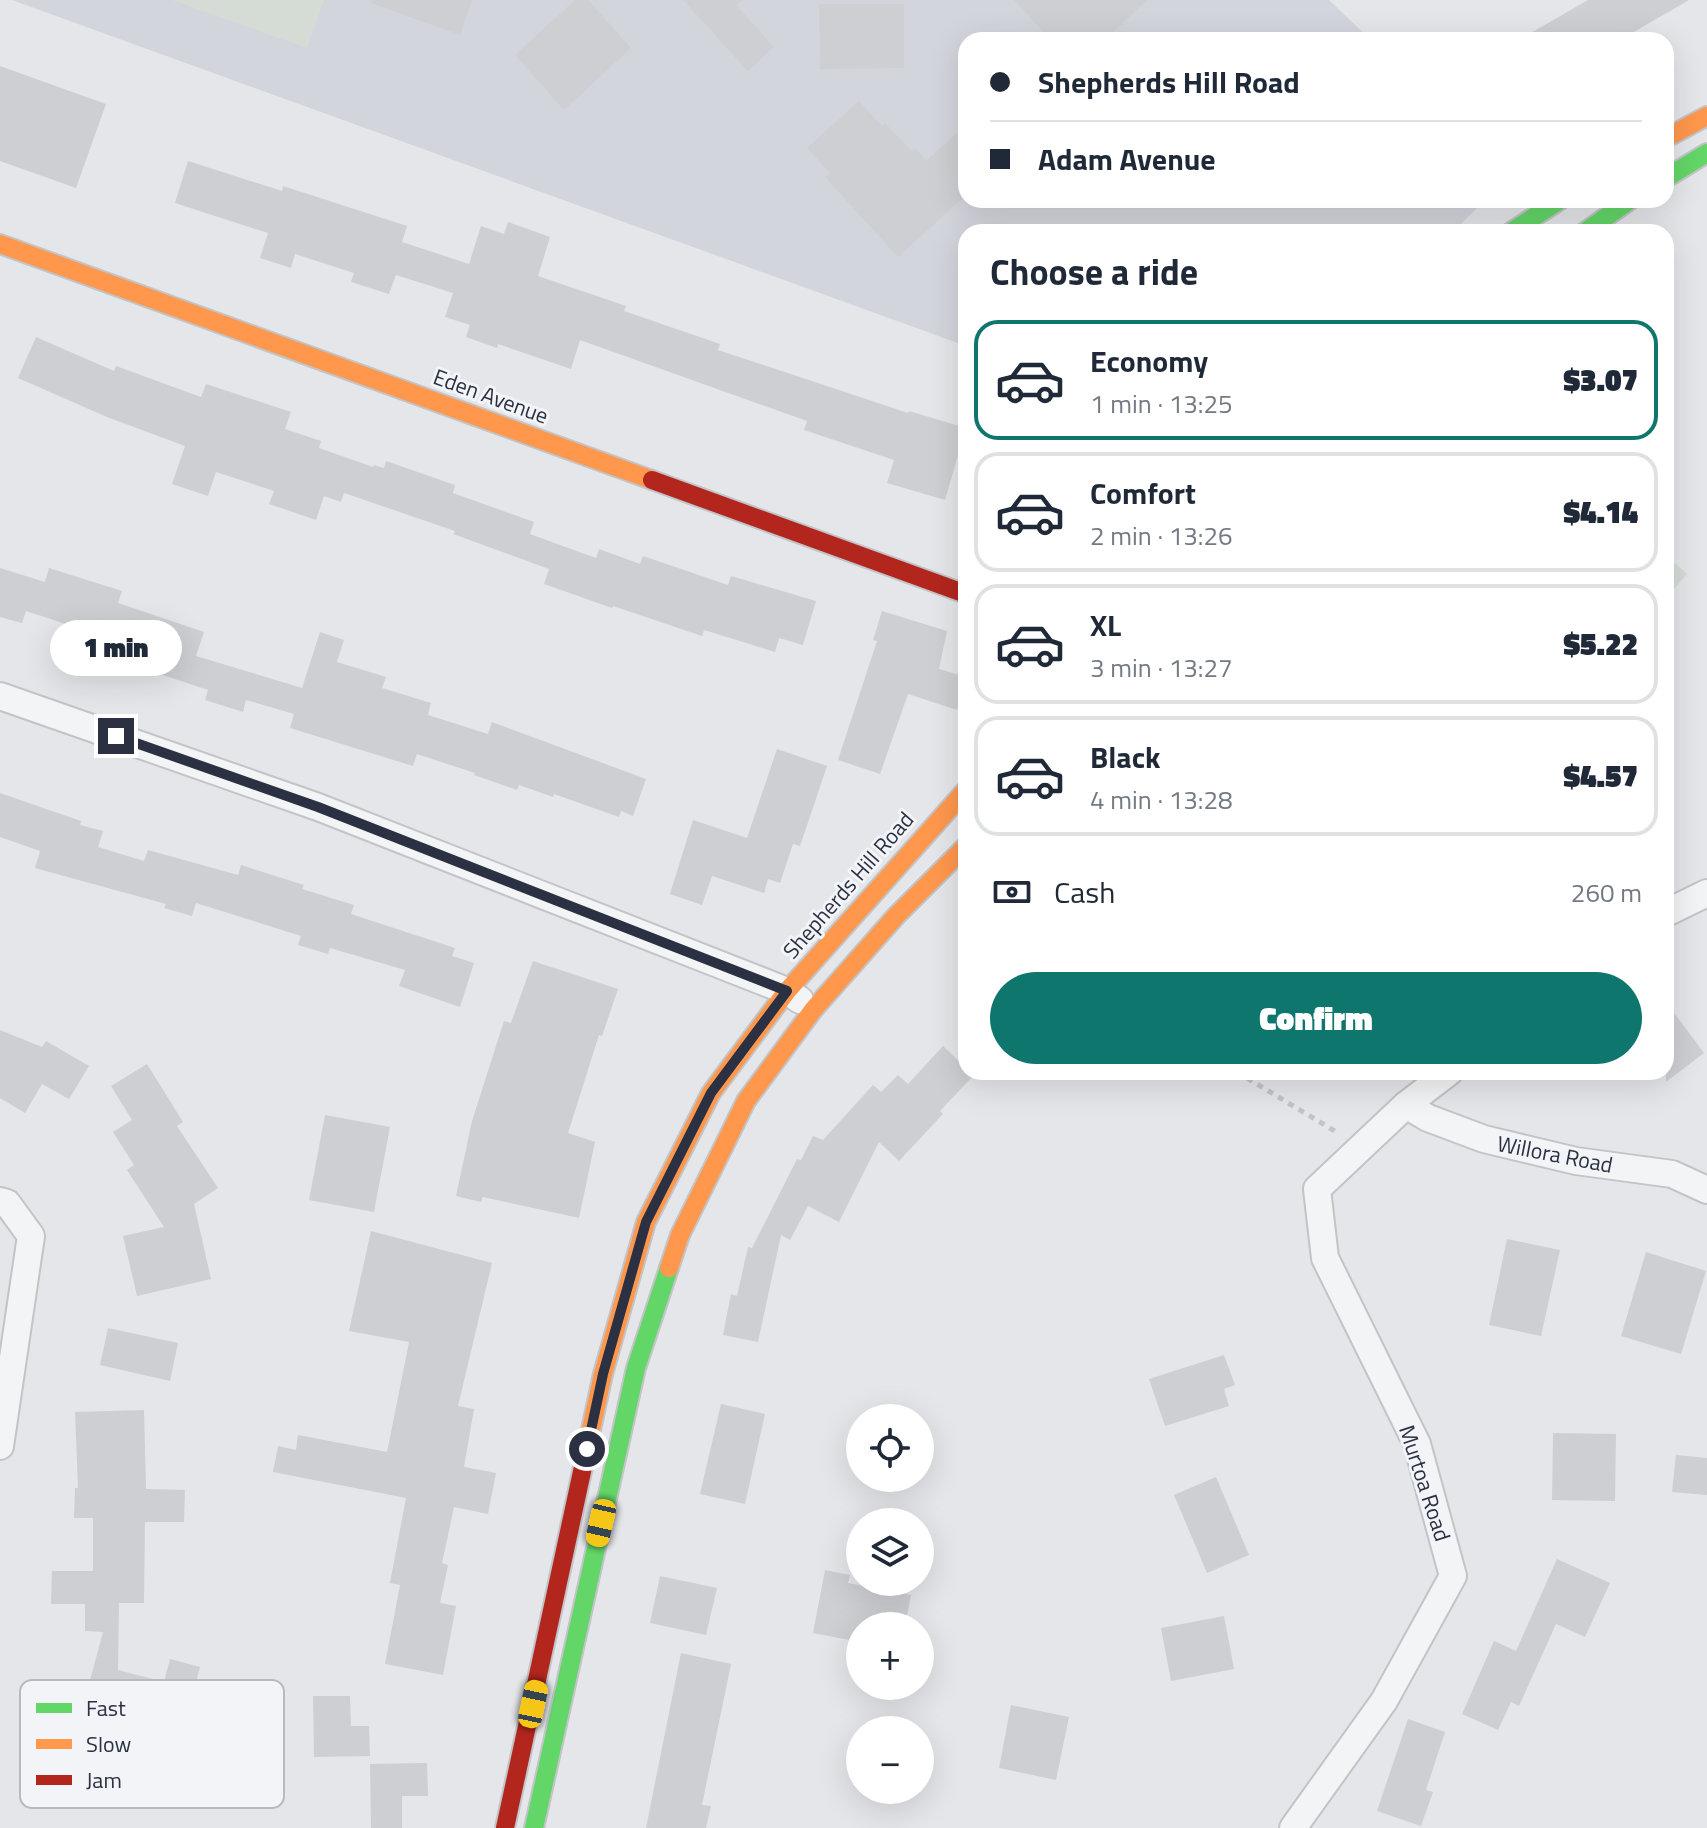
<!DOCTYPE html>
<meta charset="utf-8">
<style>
:root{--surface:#fff;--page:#f6f6f7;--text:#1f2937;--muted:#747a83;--line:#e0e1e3;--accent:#0f766e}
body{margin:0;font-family:"Titillium Web",sans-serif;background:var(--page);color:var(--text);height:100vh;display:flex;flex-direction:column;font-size:30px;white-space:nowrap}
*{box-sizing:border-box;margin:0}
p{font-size:26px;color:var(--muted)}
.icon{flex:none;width:44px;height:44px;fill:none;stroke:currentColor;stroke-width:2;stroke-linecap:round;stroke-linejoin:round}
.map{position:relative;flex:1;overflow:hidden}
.drawer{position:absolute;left:958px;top:224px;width:716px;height:856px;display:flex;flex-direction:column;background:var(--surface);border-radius:24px;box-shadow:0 8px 32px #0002}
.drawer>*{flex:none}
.banner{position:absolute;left:958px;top:32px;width:716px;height:176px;border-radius:24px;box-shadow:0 8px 32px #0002;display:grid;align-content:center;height:176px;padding:0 32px;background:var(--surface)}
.fabs{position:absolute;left:846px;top:1404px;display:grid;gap:16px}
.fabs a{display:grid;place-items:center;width:88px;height:88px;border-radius:50%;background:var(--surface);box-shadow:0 8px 32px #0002;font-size:40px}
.end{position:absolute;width:36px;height:36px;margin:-18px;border:10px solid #2b3142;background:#fff;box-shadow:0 0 0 4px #fff}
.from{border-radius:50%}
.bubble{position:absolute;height:56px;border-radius:28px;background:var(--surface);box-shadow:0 8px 32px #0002;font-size:26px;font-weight:800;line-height:56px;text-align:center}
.car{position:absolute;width:24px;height:48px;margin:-24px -12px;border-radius:10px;box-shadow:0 0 6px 2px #0007;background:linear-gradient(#f5c518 24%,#345 0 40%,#f5c518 0 76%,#345 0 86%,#f5c518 0)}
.banner b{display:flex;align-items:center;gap:28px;height:76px;font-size:30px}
.banner b+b{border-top:2px solid var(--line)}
.banner i{width:20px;height:20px;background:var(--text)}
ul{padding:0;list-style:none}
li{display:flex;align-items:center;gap:24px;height:120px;margin:0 16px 12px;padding:0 16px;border:4px solid var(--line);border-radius:24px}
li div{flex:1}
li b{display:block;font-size:30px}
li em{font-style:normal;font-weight:800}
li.selected{border-color:var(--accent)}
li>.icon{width:72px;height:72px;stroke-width:1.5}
h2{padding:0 32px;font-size:36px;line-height:96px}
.pay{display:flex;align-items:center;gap:20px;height:88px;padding:0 32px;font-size:30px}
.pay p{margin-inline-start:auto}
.action{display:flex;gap:16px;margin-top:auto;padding:16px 32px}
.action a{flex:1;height:92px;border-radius:48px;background:var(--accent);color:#fff;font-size:32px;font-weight:800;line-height:92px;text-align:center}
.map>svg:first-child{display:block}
</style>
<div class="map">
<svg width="1707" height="1828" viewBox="0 0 1707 1828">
<rect width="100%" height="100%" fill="#e4e6e9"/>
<!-- built -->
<polygon fill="#d3d5dc" points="12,0 1329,0 1371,40 966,40 966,200 1485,200 1453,232 966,232 966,346"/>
<!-- green -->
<g fill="#d4dcd5">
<polygon points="172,0 324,0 307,48"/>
<polygon points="1666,555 1687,574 1666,598"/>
</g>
<!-- building -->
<g fill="#cecfd3">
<polygon points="372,0 472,0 460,35 371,3"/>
<polygon points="575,0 588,0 631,48 564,110 515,55"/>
<polygon points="683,0 743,0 737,6 774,47 748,71"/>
<polygon points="1014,0 1147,0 1105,40 1051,40"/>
<polygon points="1588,0 1689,0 1620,40 1519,40"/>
<polygon points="819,4 904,4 904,68 820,69"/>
<polygon points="0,66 106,104 76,188 0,161"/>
<polygon points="859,101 882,126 885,123 911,151 915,148 926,161 966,125 966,195 898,257 825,177 830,173 807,148"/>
<polygon points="188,161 282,191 283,186 407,226 402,242 469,264 481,226 504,234 508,222 550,237 538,276 626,306 624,311 720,344 718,350 908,413 909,411 966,428 945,500 887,483 894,460 804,430 807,421 580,340 571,369 498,344 497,348 466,337 470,325 445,317 453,293 396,275 389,294 351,282 354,273 295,254 291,268 260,258 268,233 175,203"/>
<polygon points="36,337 114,371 116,366 201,397 206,384 291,412 285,429 321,441 319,448 373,467 374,465 384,468 386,461 455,485 453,493 534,522 530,534 596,558 599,549 640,564 643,556 728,585 731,576 816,601 803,645 779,638 775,652 704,630 702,636 613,606 612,608 544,584 549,569 453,534 455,531 344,493 341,502 324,496 316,520 269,504 274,491 216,472 208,496 172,484 185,446 107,417 18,378"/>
<polygon points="0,568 45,582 49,568 122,591 118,603 204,632 196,656 302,688 320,632 344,640 337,662 386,677 382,688 431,703 428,715 488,734 492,722 646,779 633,816 621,811 619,817 554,794 553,797 519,785 517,790 474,775 475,773 417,754 413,766 290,728 294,714 246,700 243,712 205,700 208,690 112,658 118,641 26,611 22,623 0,617"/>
<polygon points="882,611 947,631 939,669 966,677 966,680 957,710 908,694 880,774 838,760 877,641 873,640"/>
<polygon points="777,749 827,766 800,846 793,844 780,883 768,879 764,893 712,876 702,905 670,894 693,820 747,838"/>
<polygon points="0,793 81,821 80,825 103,831 98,847 144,861 148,850 238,875 241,865 304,885 302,889 354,905 351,914 455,948 452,956 474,963 460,1007 399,986 405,970 330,948 328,954 298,945 301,936 196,903 192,916 164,908 166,904 35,868 40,851 0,837"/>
<polygon points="533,961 618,989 602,1036 599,1035 568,1133 595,1142 579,1218 483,1197 481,1202 456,1196 472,1121 504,1021 511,1023"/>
<polygon points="1666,1002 1704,1053 1666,1082"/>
<polygon points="0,1030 42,1047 46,1041 89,1066 69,1099 42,1084 25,1113 0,1098"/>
<polygon points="943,1046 966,1068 966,1072 974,1075 940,1111 943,1114 899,1161 879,1142 839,1222 808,1206 790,1240 781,1235 758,1342 723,1335 731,1294 737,1296 748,1247 752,1248 797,1159 801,1160 813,1136 823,1140 873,1085 881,1092 898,1075 908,1084"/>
<polygon points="147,1064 183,1122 177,1126 218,1188 194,1204 211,1279 137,1296 123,1236 164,1227 127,1170 134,1165 113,1132 132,1120 111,1086"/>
<polygon points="325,1115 390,1127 374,1212 309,1200"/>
<polygon points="371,1231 492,1263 458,1406 474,1409 464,1467 496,1473 488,1514 454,1507 442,1563 448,1565 440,1603 456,1606 443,1675 385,1664 400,1585 390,1583 406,1498 273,1472 278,1446 296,1450 298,1435 387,1452 409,1342 349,1331"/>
<polygon points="1507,1239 1560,1250 1541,1336 1489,1325"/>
<polygon points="1646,1252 1706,1271 1681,1354 1621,1336"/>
<polygon points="108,1328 178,1343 170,1381 100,1365"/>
<polygon points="1224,1355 1235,1385 1224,1389 1229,1406 1165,1426 1149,1379"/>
<polygon points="721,1404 765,1414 745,1504 700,1494"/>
<polygon points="144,1410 146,1489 185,1490 184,1522 145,1522 144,1603 119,1603 118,1670 164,1682 170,1659 200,1667 185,1725 85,1699 103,1632 85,1631 85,1604 51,1604 52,1571 93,1571 93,1518 74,1518 75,1488 78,1488 75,1412"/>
<polygon points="1553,1433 1616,1434 1615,1501 1552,1500"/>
<polygon points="1676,1455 1707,1458 1707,1495 1672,1492"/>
<polygon points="1216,1477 1249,1555 1207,1573 1174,1495"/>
<polygon points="1557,1559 1610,1583 1585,1637 1556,1624 1519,1706 1511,1702 1498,1730 1462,1714 1494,1641 1516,1651"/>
<polygon points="825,1570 850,1575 848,1583 911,1595 905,1626 874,1620 873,1626 860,1626 860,1642 813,1633"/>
<polygon points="660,1576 717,1588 706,1635 650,1623"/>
<polygon points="1224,1616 1234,1669 1171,1681 1161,1628"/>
<polygon points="681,1653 731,1664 702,1805 711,1806 706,1828 646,1828"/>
<polygon points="313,1696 350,1696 351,1726 369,1726 370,1756 314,1757"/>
<polygon points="1011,1705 1069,1717 1056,1780 999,1768"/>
<polygon points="1408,1719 1445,1732 1426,1790 1433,1792 1421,1826 1377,1811"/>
<polygon points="185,1737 189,1773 177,1775 179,1796 99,1809 91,1749"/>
<polygon points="427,1763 428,1796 402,1796 402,1828 371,1828 370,1764"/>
</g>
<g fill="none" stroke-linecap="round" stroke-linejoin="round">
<defs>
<g id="street">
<polyline points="0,696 318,807 787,991 800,1000"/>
<polyline points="1666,913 1707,893"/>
<polyline points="1406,1105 1428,1118 1484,1139 1576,1161 1672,1174 1707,1190"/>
<polyline points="0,1201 7,1203 31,1236 0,1446"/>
<polyline points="1293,1828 1384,1701 1453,1576 1417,1444 1325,1258 1317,1189 1406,1105 1449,1072"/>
</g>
<g id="fast">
<polyline points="1666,178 1707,153"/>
<polyline points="1511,232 1560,200"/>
<polyline points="1585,232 1630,200"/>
<polyline points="534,1828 636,1368 669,1268"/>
</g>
<g id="slow">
<polyline points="1666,138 1707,116"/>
<polyline points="0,244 652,480"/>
<polyline points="669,1268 680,1235 746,1101 813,1010 896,916 966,846"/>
<polyline points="583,1467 603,1374 646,1222 711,1093 787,991 966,790"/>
</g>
<g id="jam">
<polyline points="652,480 966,594"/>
<polyline points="505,1828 583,1467"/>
</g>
</defs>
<!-- street casing -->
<use href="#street" stroke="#c2c4c7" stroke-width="30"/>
<!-- fast casing -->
<use href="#fast" stroke="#c2c4c7" stroke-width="22"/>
<!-- slow casing -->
<use href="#slow" stroke="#c2c4c7" stroke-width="22"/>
<!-- jam casing -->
<use href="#jam" stroke="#c2c4c7" stroke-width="22"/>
<!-- path -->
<polyline stroke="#c3c4c9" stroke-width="5" stroke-dasharray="6 6" stroke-linecap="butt" points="1237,1072 1338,1133"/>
<!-- street -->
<use href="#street" stroke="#f3f4f6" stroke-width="26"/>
<!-- fast -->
<use href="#fast" stroke="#63d668" stroke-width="18"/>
<!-- slow -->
<use href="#slow" stroke="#ff974d" stroke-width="18"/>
<!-- jam -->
<use href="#jam" stroke="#b3261e" stroke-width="18"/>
</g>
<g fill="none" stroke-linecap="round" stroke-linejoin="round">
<!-- route -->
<polyline stroke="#2b3142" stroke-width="10" points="116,736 318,807 787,991 711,1093 646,1222 603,1374 587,1449"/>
</g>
<g text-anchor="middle" stroke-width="6" stroke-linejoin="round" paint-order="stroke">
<!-- street labels -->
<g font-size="22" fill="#2b3142" stroke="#f2f4f8">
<text transform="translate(491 396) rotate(20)" y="8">Eden Avenue</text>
<text transform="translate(848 885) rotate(-49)" y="8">Shepherds Hill Road</text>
<text transform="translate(1555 1154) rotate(11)" y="8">Willora Road</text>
<text transform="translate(1425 1483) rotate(72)" y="8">Murtoa Road</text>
</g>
</g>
<!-- legend -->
<rect x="20" y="1680" width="264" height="128" rx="12" fill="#f2f4f8" stroke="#b6bac1" stroke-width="2"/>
<rect x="36" y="1703" width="36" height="10" fill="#63d668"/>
<rect x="36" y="1739" width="36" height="10" fill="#ff974d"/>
<rect x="36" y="1775" width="36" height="10" fill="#b3261e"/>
<g font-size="22" fill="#2b3142">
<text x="86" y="1716">Fast</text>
<text x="86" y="1752">Slow</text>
<text x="86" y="1788">Jam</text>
</g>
</svg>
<div class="fabs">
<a><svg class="icon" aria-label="locate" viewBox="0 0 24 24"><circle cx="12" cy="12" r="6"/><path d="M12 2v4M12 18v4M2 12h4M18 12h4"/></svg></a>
<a><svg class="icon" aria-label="layers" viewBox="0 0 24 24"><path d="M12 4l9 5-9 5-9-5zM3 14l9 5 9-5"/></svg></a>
<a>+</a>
<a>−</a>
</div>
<i class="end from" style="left:587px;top:1449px"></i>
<i class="end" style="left:116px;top:736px"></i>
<div class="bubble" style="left:50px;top:620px;width:132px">1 min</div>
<i class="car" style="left:601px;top:1523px;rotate:193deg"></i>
<i class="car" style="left:533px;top:1704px;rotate:12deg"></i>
<div class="banner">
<b><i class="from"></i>Shepherds Hill Road</b>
<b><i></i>Adam Avenue</b>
</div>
<section class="drawer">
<h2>Choose a ride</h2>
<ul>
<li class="selected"><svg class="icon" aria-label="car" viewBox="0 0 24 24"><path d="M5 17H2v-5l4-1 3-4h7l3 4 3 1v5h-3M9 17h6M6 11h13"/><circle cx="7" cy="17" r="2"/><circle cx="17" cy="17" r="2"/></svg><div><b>Economy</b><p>1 min · 13:25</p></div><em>$3.07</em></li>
<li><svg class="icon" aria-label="car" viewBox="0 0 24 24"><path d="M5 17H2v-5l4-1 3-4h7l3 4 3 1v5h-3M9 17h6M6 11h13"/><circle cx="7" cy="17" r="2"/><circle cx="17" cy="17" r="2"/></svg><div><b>Comfort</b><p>2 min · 13:26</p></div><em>$4.14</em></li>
<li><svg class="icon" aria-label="car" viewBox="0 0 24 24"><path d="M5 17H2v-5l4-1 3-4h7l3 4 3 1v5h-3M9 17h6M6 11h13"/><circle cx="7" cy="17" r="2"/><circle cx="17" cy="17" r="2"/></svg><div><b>XL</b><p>3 min · 13:27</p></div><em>$5.22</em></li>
<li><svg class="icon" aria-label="car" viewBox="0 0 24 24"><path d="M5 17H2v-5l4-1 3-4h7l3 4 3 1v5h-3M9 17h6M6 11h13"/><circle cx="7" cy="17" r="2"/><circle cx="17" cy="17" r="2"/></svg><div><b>Black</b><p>4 min · 13:28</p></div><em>$4.57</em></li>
</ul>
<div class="pay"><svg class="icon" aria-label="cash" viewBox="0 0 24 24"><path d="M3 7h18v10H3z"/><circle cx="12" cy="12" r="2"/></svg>Cash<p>260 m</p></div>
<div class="action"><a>Confirm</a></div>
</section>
</div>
